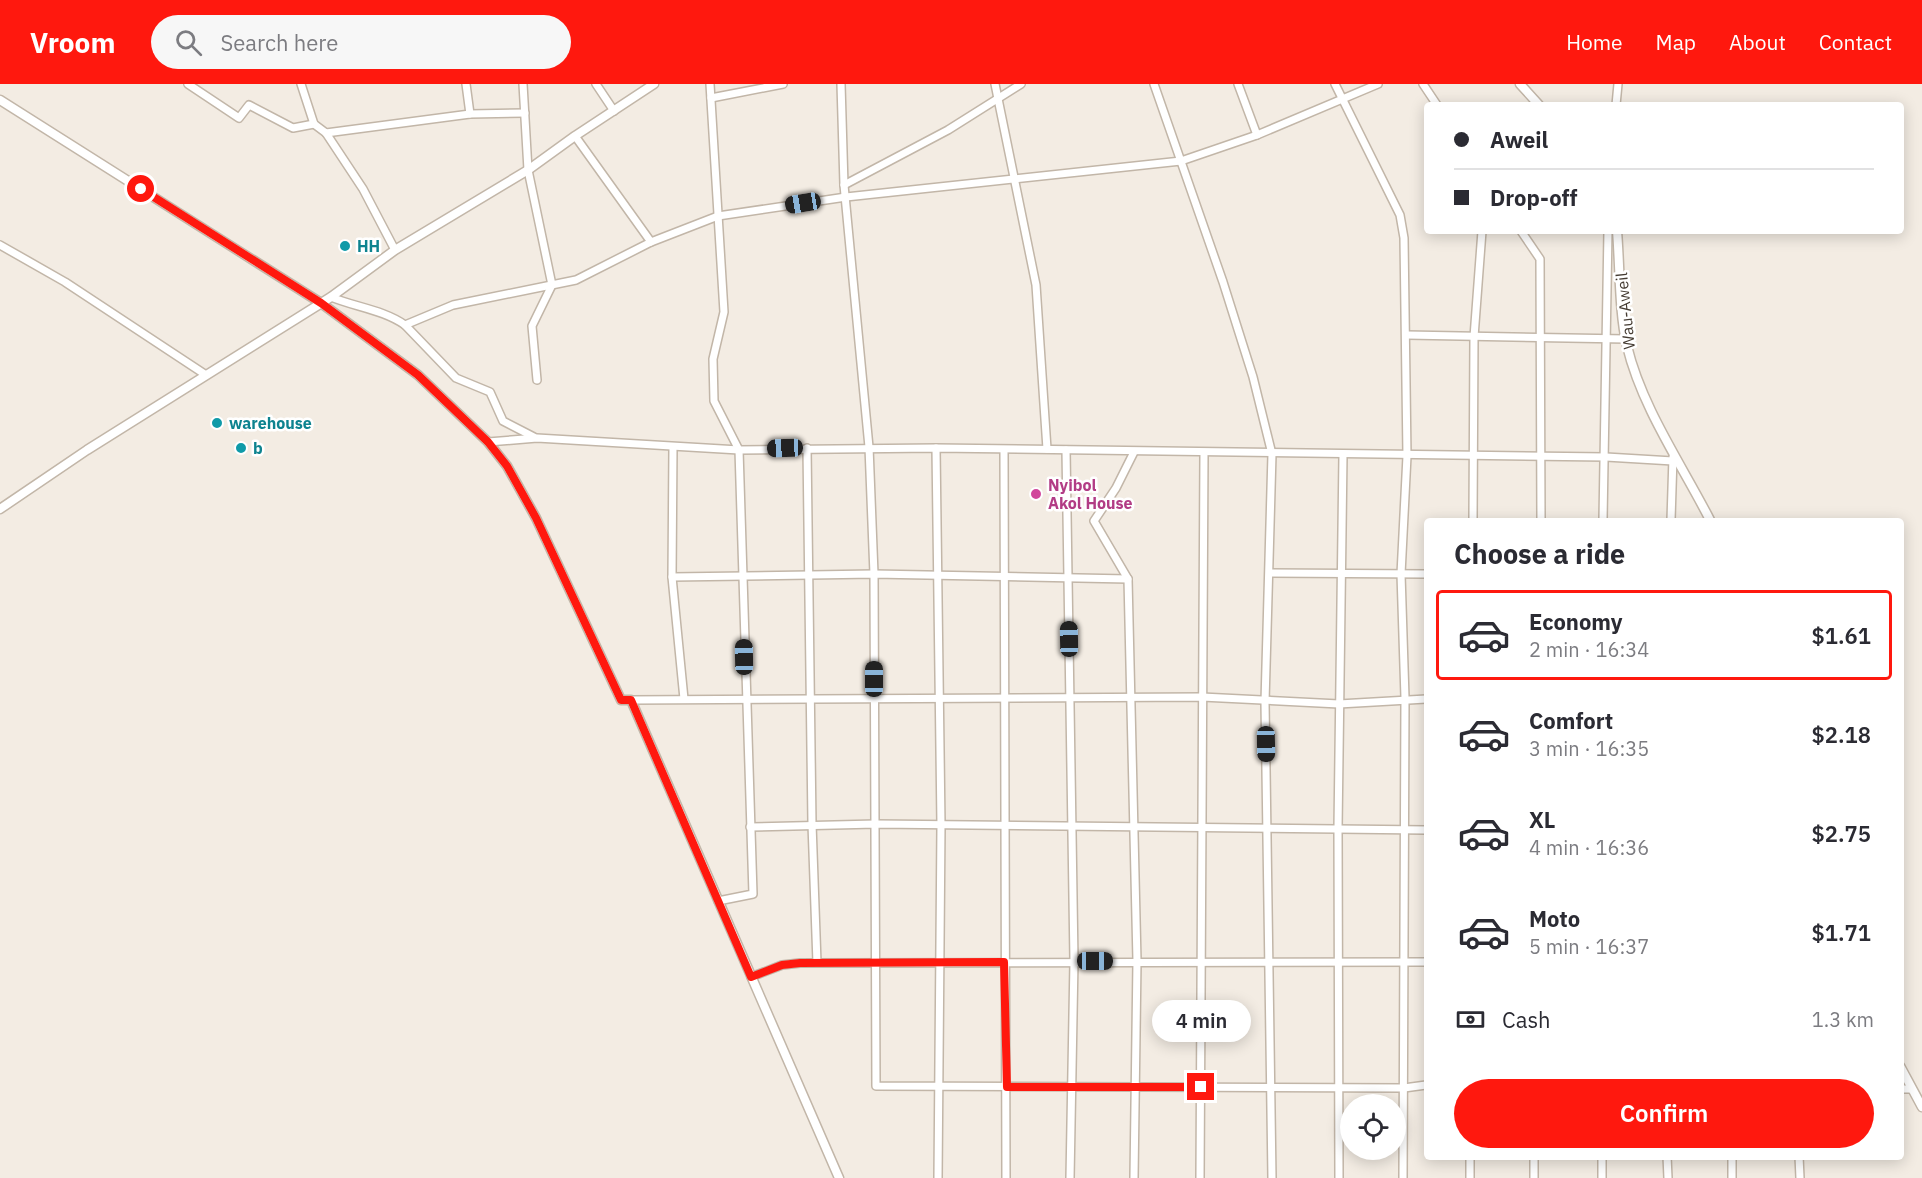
<!DOCTYPE html>
<meta charset="utf-8">
<style>
:root{--surface:#fff;--page:#f7f7f7;--text:#2b2b33;--muted:#7c7c81;--line:#e1e1e2;--accent:#ff180e}
body{margin:0;font-family:"IBM Plex Sans",sans-serif;background:var(--page);color:var(--text);height:100vh;display:flex;flex-direction:column;font-size:22px;white-space:nowrap}
*{box-sizing:border-box;margin:0}
p{font-size:20px;color:var(--muted)}
.icon{flex:none;width:33px;height:33px;fill:none;stroke:currentColor;stroke-width:2;stroke-linecap:round;stroke-linejoin:round}
.map{position:relative;flex:1;overflow:hidden}
.drawer{position:absolute;left:1424px;top:434px;width:480px;height:642px;display:flex;flex-direction:column;background:var(--surface);border-radius:6px;box-shadow:0 3px 15px #0003}
.drawer>*{flex:none}
.banner{position:absolute;left:1424px;top:18px;width:480px;height:132px;border-radius:6px;box-shadow:0 3px 15px #0003;display:grid;align-content:center;height:132px;padding:0 30px;background:var(--surface)}
.controls{position:absolute;left:1340px;top:1010px;display:grid;gap:12px}
.controls a{display:grid;place-items:center;width:66px;height:66px;border-radius:50%;background:var(--surface);box-shadow:0 3px 15px #0003;font-size:30px}
.end{position:absolute;width:27px;height:27px;margin:-14px;border:8px solid #ff180e;background:#fff;box-shadow:0 0 0 3px #fff}
.from{border-radius:50%}
.bubble{position:absolute;height:42px;border-radius:21px;background:var(--surface);box-shadow:0 3px 15px #0003;font-size:20px;font-weight:600;line-height:42px;text-align:center}
.car{position:absolute;width:18px;height:36px;margin:-18px -9px;border-radius:8px;box-shadow:0 0 4px 2px #0007;background:linear-gradient(#222 24%,#8ab4d8 0 40%,#222 0 76%,#8ab4d8 0 86%,#222 0)}
.banner b{display:flex;align-items:center;gap:21px;height:57px;font-size:22px}
.banner b+b{border-top:2px solid var(--line)}
.banner i{width:15px;height:15px;background:var(--text)}
ul{padding:0;list-style:none}
li{display:flex;align-items:center;gap:18px;height:90px;margin:0 12px 9px;padding:0 18px;border:3px solid transparent;border-radius:6px}
li div{flex:1}
li b{display:block;font-size:22px}
li em{font-style:normal;font-weight:600}
li.on{border-color:var(--accent)}
li>.icon{width:54px;height:54px;stroke-width:1.5}
h2{padding:0 30px;font-size:27px;line-height:72px}
.pay{display:flex;align-items:center;gap:15px;height:66px;padding:0 30px;font-size:22px}
.pay p{margin-inline-start:auto}
.primary-button{display:flex;gap:12px;margin-top:auto;padding:12px 30px}
.primary-button a{flex:1;height:69px;border-radius:36px;background:var(--accent);color:#fff;font-size:24px;font-weight:600;line-height:69px;text-align:center}
header{display:flex;align-items:center;gap:36px;box-sizing:border-box;height:84px;padding:0 30px;background:var(--accent);color:#fff}
header strong{font-size:28px}
nav{display:flex;gap:33px;margin-inline-start:auto;font-size:21px}
.search{width:420px;height:54px;background:var(--page);display:flex;align-items:center;gap:15px;box-sizing:border-box;padding:0 21px;border-radius:33px;color:var(--muted);font-size:22px}
.map>svg:first-child{display:block}
</style>
<header>
<strong>Vroom</strong>
<div class="search"><svg class="icon" aria-label="search" viewBox="0 0 24 24"><circle cx="10" cy="10" r="6"/><path d="M15 15l6 6"/></svg>Search here</div>
<nav><a>Home</a><a>Map</a><a>About</a><a>Contact</a></nav>
</header>
<div class="map">
<svg width="1922" height="1094" viewBox="0 0 1922 1094">
<rect width="100%" height="100%" fill="#f3ece3"/>
<g fill="none" stroke-linecap="round" stroke-linejoin="round">
<defs>
<g id="minor">
<polyline points="188,0 239,34 249,21 293,44 314,40"/>
<polyline points="301,0 314,40 326,49 470,30 525,29"/>
<polyline points="466,0 470,30"/>
<polyline points="523,0 528,86 552,201 532,242 537,296"/>
<polyline points="596,0 614,27"/>
<polyline points="710,0 724,228 713,275 714,317 739,366 753,810 718,817"/>
<polyline points="841,0 844,101 869,363 874,490 876,1002 1404,1004 1426,1001"/>
<polyline points="995,0 1036,201 1047,365"/>
<polyline points="1154,0 1223,198 1253,293 1272,370 1265,618 1272,1094"/>
<polyline points="1238,0 1257,51"/>
<polyline points="1335,0 1400,131 1404,154 1407,372 1401,490 1405,614 1403,1094"/>
<polyline points="1423,0 1437,21"/>
<polyline points="711,14 783,0"/>
<polyline points="1616,21 1618,0"/>
<polyline points="326,49 363,105 395,166"/>
<polyline points="575,52 651,158"/>
<polyline points="844,101 948,46 1021,0"/>
<polyline points="1521,147 1540,175 1541,436"/>
<polyline points="0,161 65,198 206,291"/>
<path d="M331 213C355 223 384 226 405 241L453 221 576 196 651 158 718 132 846 113 1181 77 1257 51 1378 0"/>
<polyline points="405,241 456,294 490,308 503,337 534,353"/>
<polyline points="1407,251 1626,255"/>
<polyline points="488,358 537,354 739,366 936,364 1606,373 1673,377"/>
<polyline points="673,363 672,493 684,615"/>
<polyline points="807,364 812,740 817,879"/>
<polyline points="936,364 941,741 938,1094"/>
<polyline points="1004,366 1006,1094"/>
<polyline points="1066,366 1074,877 1070,1094"/>
<polyline points="1134,368 1116,404 1094,437 1128,495 1137,877 1134,1094"/>
<polyline points="1473,436 1474,253 1482,147"/>
<polyline points="1603,436 1608,147"/>
<polyline points="1671,436 1673,373"/>
<polyline points="1270,489 1426,490"/>
<polyline points="672,493 874,490 1128,495"/>
<polyline points="631,616 1202,613 1339,620 1426,615"/>
<polyline points="750,743 876,740 1426,746"/>
<polyline points="751,893 782,881 800,879 1426,878"/>
<polyline points="1900,1005 1912,1005"/>
<polyline points="1667,1072 1668,1094"/>
<polyline points="1732,1072 1732,1094"/>
<polyline points="1799,1072 1800,1094"/>
<polyline points="1200,1094 1204,369"/>
<polyline points="1339,1094 1338,745 1343,371"/>
<polyline points="1470,1094 1470,1072"/>
<polyline points="1534,1094 1534,1072"/>
<polyline points="1602,1094 1602,1072"/>
</g>
<g id="tertiary">
<polyline points="1520,0 1539,21"/>
<polyline points="0,16 321,219 418,291 488,358 507,382 536,434 621,616 631,616 839,1094"/>
<path d="M1617 147C1620 182 1619 228 1627 262 1642 324 1682 381 1710 436"/>
<polyline points="0,425 87,366 331,213 395,166 528,86 575,52 654,0"/>
<polyline points="1900,982 1922,1023"/>
</g>
</defs>
<!-- minor casing -->
<use href="#minor" stroke="#c2b6a8" stroke-width="10"/>
<!-- tertiary casing -->
<use href="#tertiary" stroke="#c2b6a8" stroke-width="11"/>
<!-- minor -->
<use href="#minor" stroke="#fff" stroke-width="7"/>
<!-- tertiary -->
<use href="#tertiary" stroke="#fff" stroke-width="8"/>
</g>
<g fill="none" stroke-linecap="round" stroke-linejoin="round">
<!-- route -->
<polyline stroke="#ff180e" stroke-width="8" points="141,105 321,219 418,291 488,358 507,382 536,434 621,616 631,616 751,893 782,881 800,879 1004,878 1007,1003 1201,1003"/>
</g>
<!-- markers -->
<g fill="#0f9aa8" stroke="#fff" stroke-width="2">
<circle cx="345" cy="162" r="6"/>
<circle cx="217" cy="339" r="6"/>
<circle cx="241" cy="364" r="6"/>
</g>
<circle fill="#d1479c" stroke="#fff" stroke-width="2" cx="1036" cy="410" r="6"/>
<g text-anchor="middle" stroke-width="5" stroke-linejoin="round" paint-order="stroke">
<!-- culture labels -->
<g font-size="16" font-weight="bold" fill="#0d838f" stroke="#fff" text-anchor="start">
<text x="357" y="168">HH</text>
<text x="229" y="345">warehouse</text>
<text x="253" y="370">b</text>
</g>
<!-- street labels -->
<g font-size="16" fill="#453c33" stroke="#fff">
<text transform="translate(1625 227) rotate(-96)" y="6">Wau-Aweil</text>
</g>
<!-- hotel labels -->
<g font-size="16" font-weight="bold" fill="#b23c85" stroke="#fff" text-anchor="start">
<text x="1048" y="407">Nyibol<tspan x="1048" dy="18">Akol House</tspan></text>
</g>
</g>
</svg>
<div class="controls">
<a><svg class="icon" aria-label="locate" viewBox="0 0 24 24"><circle cx="12" cy="12" r="6"/><path d="M12 2v4M12 18v4M2 12h4M18 12h4"/></svg></a>
</div>
<i class="end from" style="left:141px;top:105px"></i>
<i class="end" style="left:1201px;top:1003px"></i>
<div class="bubble" style="left:1152px;top:916px;width:99px">4 min</div>
<i class="car" style="left:803px;top:119px;rotate:261deg"></i>
<i class="car" style="left:785px;top:364px;rotate:268deg"></i>
<i class="car" style="left:1069px;top:555px;rotate:359deg"></i>
<i class="car" style="left:744px;top:573px;rotate:359deg"></i>
<i class="car" style="left:874px;top:595px;rotate:0deg"></i>
<i class="car" style="left:1266px;top:660px;rotate:179deg"></i>
<i class="car" style="left:1095px;top:877px;rotate:90deg"></i>
<div class="banner">
<b><i class="from"></i>Aweil</b>
<b><i></i>Drop-off</b>
</div>
<section class="drawer">
<h2>Choose a ride</h2>
<ul>
<li class="on"><svg class="icon" aria-label="car" viewBox="0 0 24 24"><path d="M5 17H2v-5l4-1 3-4h7l3 4 3 1v5h-3M9 17h6M6 11h13"/><circle cx="7" cy="17" r="2"/><circle cx="17" cy="17" r="2"/></svg><div><b>Economy</b><p>2 min · 16:34</p></div><em>$1.61</em></li>
<li><svg class="icon" aria-label="car" viewBox="0 0 24 24"><path d="M5 17H2v-5l4-1 3-4h7l3 4 3 1v5h-3M9 17h6M6 11h13"/><circle cx="7" cy="17" r="2"/><circle cx="17" cy="17" r="2"/></svg><div><b>Comfort</b><p>3 min · 16:35</p></div><em>$2.18</em></li>
<li><svg class="icon" aria-label="car" viewBox="0 0 24 24"><path d="M5 17H2v-5l4-1 3-4h7l3 4 3 1v5h-3M9 17h6M6 11h13"/><circle cx="7" cy="17" r="2"/><circle cx="17" cy="17" r="2"/></svg><div><b>XL</b><p>4 min · 16:36</p></div><em>$2.75</em></li>
<li><svg class="icon" aria-label="car" viewBox="0 0 24 24"><path d="M5 17H2v-5l4-1 3-4h7l3 4 3 1v5h-3M9 17h6M6 11h13"/><circle cx="7" cy="17" r="2"/><circle cx="17" cy="17" r="2"/></svg><div><b>Moto</b><p>5 min · 16:37</p></div><em>$1.71</em></li>
</ul>
<div class="pay"><svg class="icon" aria-label="cash" viewBox="0 0 24 24"><path d="M3 7h18v10H3z"/><circle cx="12" cy="12" r="2"/></svg>Cash<p>1.3 km</p></div>
<div class="primary-button"><a>Confirm</a></div>
</section>
</div>
